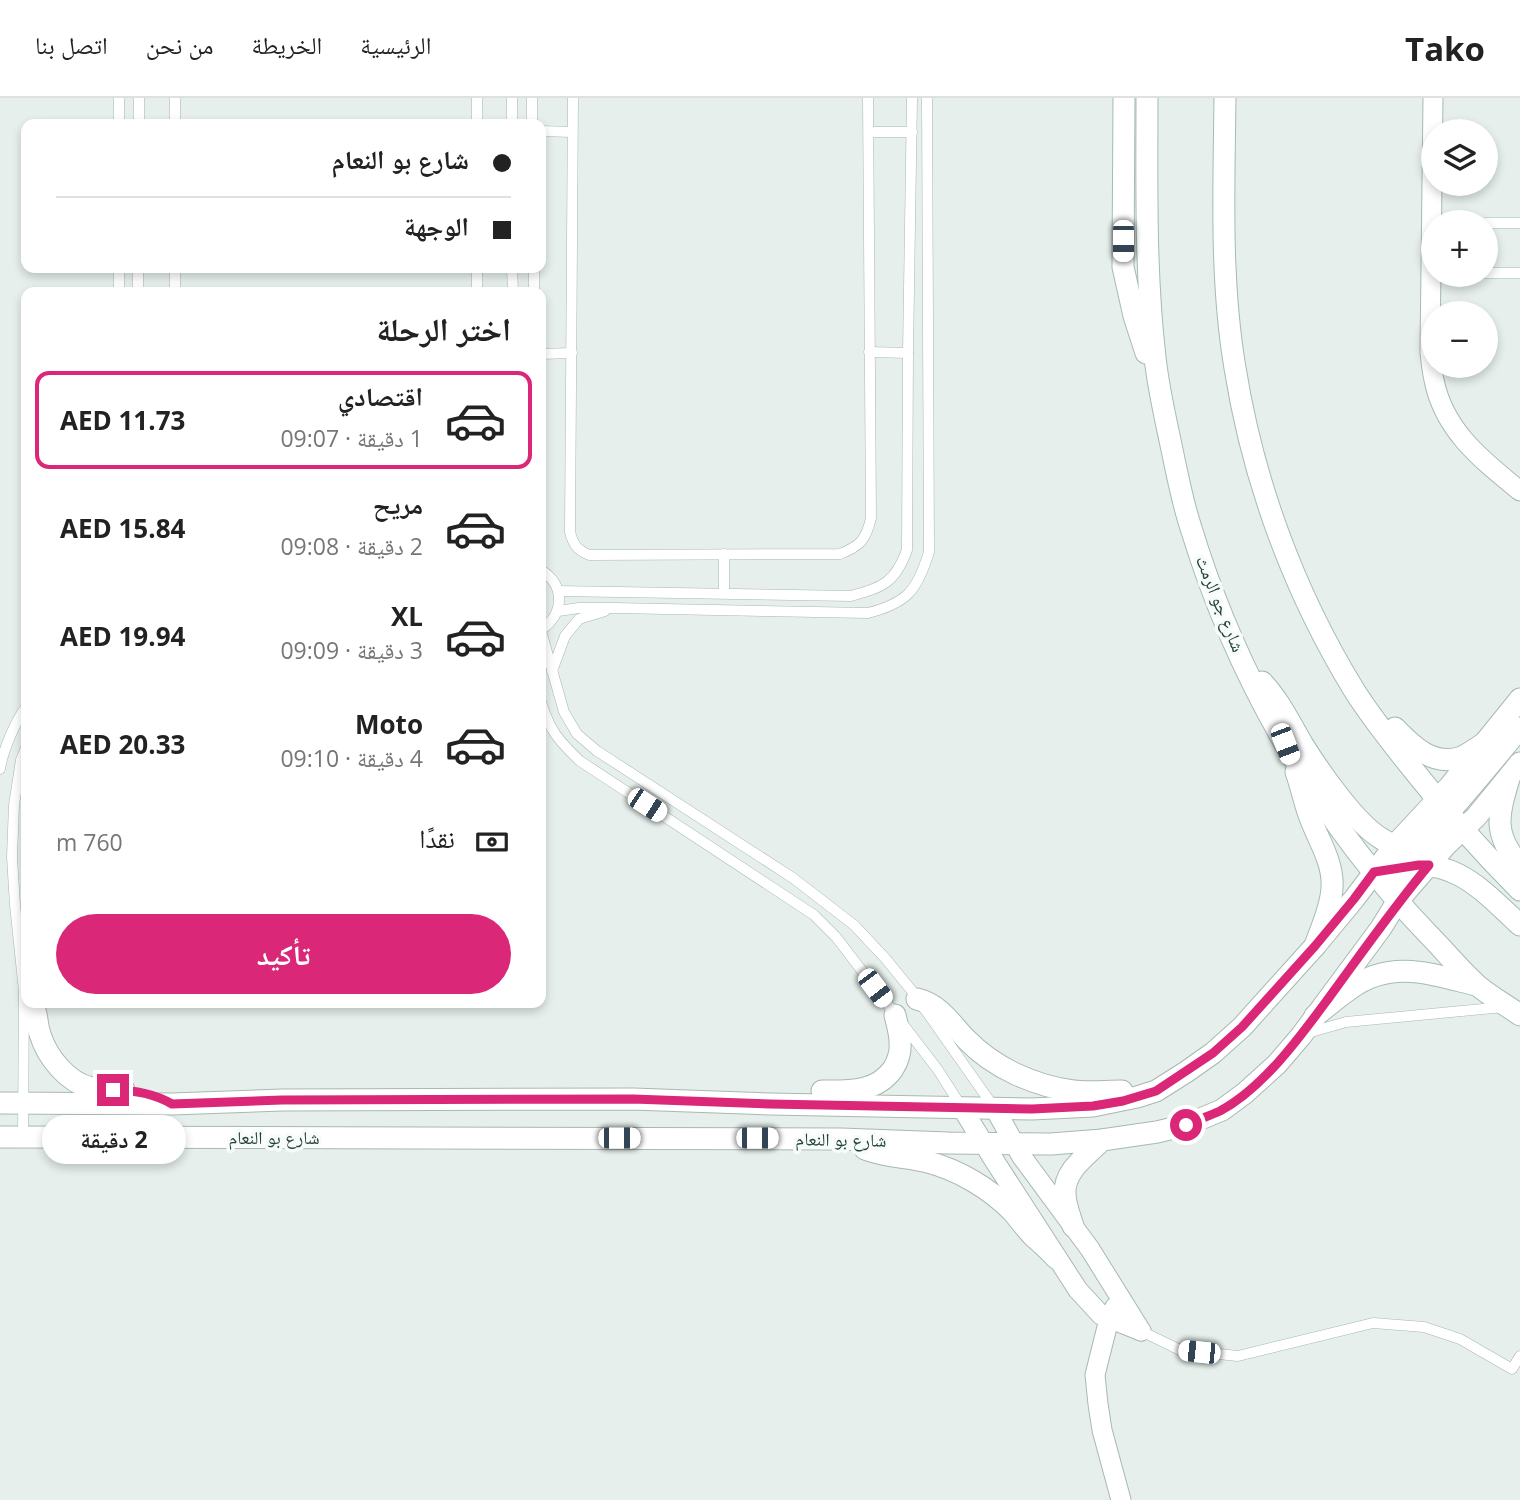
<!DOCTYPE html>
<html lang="ar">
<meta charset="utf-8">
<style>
:root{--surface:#fff;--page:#f2f2f2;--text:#222;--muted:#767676;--line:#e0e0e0;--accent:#db2777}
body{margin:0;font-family:"Open Sans","Noto Naskh Arabic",sans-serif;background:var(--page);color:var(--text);direction:rtl;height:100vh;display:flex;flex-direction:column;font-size:26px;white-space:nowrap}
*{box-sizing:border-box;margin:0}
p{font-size:23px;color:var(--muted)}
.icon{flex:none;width:38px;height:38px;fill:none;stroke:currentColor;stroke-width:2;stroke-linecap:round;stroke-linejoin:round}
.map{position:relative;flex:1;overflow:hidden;direction:ltr}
.panel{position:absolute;left:21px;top:189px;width:525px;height:721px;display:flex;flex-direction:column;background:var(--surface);border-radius:14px;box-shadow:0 4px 10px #0003;direction:rtl}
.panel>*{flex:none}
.guide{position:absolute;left:21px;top:21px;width:525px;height:154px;border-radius:14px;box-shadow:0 4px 10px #0003;direction:rtl;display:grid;align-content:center;height:154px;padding:0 35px;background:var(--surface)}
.fabs{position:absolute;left:1421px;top:21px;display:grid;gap:14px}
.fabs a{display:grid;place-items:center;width:77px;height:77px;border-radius:50%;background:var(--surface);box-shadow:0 4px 10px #0003;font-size:35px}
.end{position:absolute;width:32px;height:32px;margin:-16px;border:9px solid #db2777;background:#fff;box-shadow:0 0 0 4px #fff}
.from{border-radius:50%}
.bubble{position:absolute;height:49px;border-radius:24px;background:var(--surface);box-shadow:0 4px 10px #0003;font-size:23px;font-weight:700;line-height:49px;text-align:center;direction:rtl}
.car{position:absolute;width:21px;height:42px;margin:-21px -10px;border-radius:9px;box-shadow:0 0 5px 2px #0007;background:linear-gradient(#fff 24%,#345 0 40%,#fff 0 76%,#345 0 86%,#fff 0)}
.guide b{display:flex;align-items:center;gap:24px;height:66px;font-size:26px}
.guide b+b{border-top:2px solid var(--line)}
.guide i{width:18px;height:18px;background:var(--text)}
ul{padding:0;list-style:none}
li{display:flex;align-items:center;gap:21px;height:98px;margin:0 14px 10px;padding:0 21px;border:4px solid transparent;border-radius:14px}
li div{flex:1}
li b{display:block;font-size:26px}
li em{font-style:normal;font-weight:700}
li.active{border-color:var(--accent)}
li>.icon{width:63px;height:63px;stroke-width:1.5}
h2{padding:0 35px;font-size:32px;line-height:84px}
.pay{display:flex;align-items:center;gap:18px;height:77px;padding:0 35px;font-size:26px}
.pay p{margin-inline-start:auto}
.action{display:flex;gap:14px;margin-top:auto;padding:14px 35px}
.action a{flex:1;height:80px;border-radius:42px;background:var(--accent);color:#fff;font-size:28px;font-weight:700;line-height:80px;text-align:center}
header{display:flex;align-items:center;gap:42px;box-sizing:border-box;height:98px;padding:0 35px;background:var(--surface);border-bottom:2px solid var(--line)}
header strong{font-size:33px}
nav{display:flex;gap:38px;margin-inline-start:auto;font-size:24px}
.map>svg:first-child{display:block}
</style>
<header>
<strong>Tako</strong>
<nav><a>الرئيسية</a><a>الخريطة</a><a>من نحن</a><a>اتصل بنا</a></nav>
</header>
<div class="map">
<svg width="1520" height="1402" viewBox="0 0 1520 1402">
<rect width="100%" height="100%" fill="#e6efeb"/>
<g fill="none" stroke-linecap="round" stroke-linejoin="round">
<defs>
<g id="service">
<polyline points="119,0 119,26"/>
<polyline points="139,0 139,26"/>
<polyline points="512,0 512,26"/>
<path d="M573 0 570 434C573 446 577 452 589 457L840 456C860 448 866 442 871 420L868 0"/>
<polyline points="175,26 175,0"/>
<polyline points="477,26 477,0"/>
<polyline points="532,26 532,0"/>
<polyline points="541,33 572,34"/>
<polyline points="869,34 912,34"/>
<polyline points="1486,125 1520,125"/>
<polyline points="119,170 119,194"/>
<polyline points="477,170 477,194"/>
<polyline points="512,170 513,194"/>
<polyline points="534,170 534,194"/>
<polyline points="1486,175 1520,175"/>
<polyline points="138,194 138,170"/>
<polyline points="175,194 175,170"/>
<polyline points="869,254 908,255"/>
<polyline points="541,256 572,255"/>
<polyline points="724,456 724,495"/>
<path d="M541 472C566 488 564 516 541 532"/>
<path d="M558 493 851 498C883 489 895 485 907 452L908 255 912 0"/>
<path d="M558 513 579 510H615L868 515C907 505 917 493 929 454L927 0"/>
<polyline points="541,533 564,614 577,636 597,653 793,780 854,827 885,860 912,893 993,1008"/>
<polyline points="552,573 565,538 579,521 605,513"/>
<path d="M541 604C550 633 558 642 580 663L814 817 836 839 938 972 961 1008"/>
<path d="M0 671C3 652 15 624 26 609"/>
<polyline points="1311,934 1346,924 1504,909"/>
<polyline points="23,1039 24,893 15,807 12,759 14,707 21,662 26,650"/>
<polyline points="1141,1233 1180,1252 1238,1258 1373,1225 1424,1229 1460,1241 1512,1271 1520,1258"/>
</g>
<g id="minor">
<path d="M1433 0 1430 254C1431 264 1432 273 1434 282 1444 333 1482 362 1520 393"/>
<polyline points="962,1010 992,1059 1078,1192 1101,1217 1141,1233"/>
<polyline points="995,1011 1022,1059 1090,1151 1141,1233"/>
<polyline points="1115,1209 1109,1221 1095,1277 1098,1306 1102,1332 1121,1402"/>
</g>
<g id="tertiary">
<path d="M917 901C941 907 951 926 967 942 994 970 1035 988 1073 993 1089 995 1106 993 1122 993"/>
<path d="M32 905C38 915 36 925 40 936 47 959 67 984 91 990 102 993 113 992 124 992"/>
<path d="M822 993C848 993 876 995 893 971 898 963 901 954 900 944 900 935 897 926 895 917"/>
<polyline points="0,1005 172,1006 282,1002 633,1001 770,1006 1032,1011 1093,1008 1137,999 1156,993 1186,974 1213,955 1242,929 1315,848 1354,801 1395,747 1449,689 1520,601"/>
<polyline points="0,1039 841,1041 948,1045 1051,1046 1102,1042 1157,1034 1186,1027 1222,1012 1245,995 1277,966 1301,938 1381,830 1397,804 1447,746 1476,719 1520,665"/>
<path d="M865 1051C885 1059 907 1059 928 1064 959 1072 990 1091 1012 1113 1019 1121 1025 1130 1033 1138 1041 1145 1049 1152 1056 1160"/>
<path d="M1073 1128C1070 1118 1065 1106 1065 1095 1064 1072 1088 1057 1102 1042"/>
</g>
<g id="secondary">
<polyline points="1124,0 1123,169 1134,218 1146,255"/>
<path d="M1147 0C1147 86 1145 173 1155 259 1158 289 1165 318 1171 347 1177 375 1182 403 1191 430 1237 581 1319 723 1429 837 1445 853 1460 872 1477 887 1490 898 1506 907 1520 917"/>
<path d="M1225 0C1224 90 1220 181 1235 270 1253 383 1294 494 1354 592 1371 619 1391 644 1411 669 1445 712 1481 753 1520 792"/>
<path d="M1262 584C1280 603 1290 625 1303 647 1320 674 1356 726 1382 741 1391 747 1402 750 1412 750 1427 751 1449 738 1462 731"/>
<path d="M1395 630C1413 649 1434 669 1462 659 1470 655 1478 649 1486 644"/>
<path d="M1296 674C1301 688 1304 703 1309 717 1317 740 1334 764 1332 790 1331 810 1321 830 1315 848"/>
<path d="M1510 677C1499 715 1491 735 1520 767"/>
<path d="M1396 770C1453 757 1481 791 1520 827"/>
<path d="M1397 804C1398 793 1397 783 1402 772 1411 748 1433 732 1450 713 1474 686 1497 658 1520 630"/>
<path d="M1315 918C1327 909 1338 899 1350 891 1391 861 1431 876 1476 887"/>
</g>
</defs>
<!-- service casing -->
<use href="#service" stroke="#a8b8b2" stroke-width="11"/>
<!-- minor casing -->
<use href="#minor" stroke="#a8b8b2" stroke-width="21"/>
<!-- tertiary casing -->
<use href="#tertiary" stroke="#a8b8b2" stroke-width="23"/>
<!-- secondary casing -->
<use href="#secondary" stroke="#a4bbb3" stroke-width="23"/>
<!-- service -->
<use href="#service" stroke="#fff" stroke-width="10"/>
<!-- minor -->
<use href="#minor" stroke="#fff" stroke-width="19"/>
<!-- tertiary -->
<use href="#tertiary" stroke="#fff" stroke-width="21"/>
<!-- secondary -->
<use href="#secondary" stroke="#fff" stroke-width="21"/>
</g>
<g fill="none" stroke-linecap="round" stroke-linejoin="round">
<!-- route -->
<path stroke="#db2777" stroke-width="9" d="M113 992C134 992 153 995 172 1006L282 1002 633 1001 770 1006 1032 1011 1093 1008 1123 1003 1156 993 1213 955 1242 929 1315 848 1354 801 1374 774 1419 767H1429C1393 810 1361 856 1328 901 1300 939 1263 990 1220 1013 1209 1018 1197 1022 1186 1027"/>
</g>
<g text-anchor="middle" stroke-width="7" stroke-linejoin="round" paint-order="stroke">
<!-- street labels -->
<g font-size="18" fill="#24423a" stroke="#f7fbf9">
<text transform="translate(1220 506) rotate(68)" y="6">شارع جو الرمث</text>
<text x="274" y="1046">شارع بو النعام</text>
<text transform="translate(841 1042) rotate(1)" y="6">شارع بو النعام</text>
</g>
</g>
</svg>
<div class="fabs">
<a><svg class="icon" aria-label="layers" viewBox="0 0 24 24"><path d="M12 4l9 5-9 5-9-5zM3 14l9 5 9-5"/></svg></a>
<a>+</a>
<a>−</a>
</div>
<i class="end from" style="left:1186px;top:1027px"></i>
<i class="end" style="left:113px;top:992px"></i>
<div class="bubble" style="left:42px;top:1017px;width:144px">2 دقيقة</div>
<i class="car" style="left:1123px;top:143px;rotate:180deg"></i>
<i class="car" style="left:1285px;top:646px;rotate:159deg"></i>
<i class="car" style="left:647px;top:707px;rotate:123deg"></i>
<i class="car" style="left:875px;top:890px;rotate:143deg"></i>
<i class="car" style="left:619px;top:1040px;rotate:90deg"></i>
<i class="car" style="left:757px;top:1040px;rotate:90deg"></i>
<i class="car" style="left:1199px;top:1254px;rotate:276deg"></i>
<div class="guide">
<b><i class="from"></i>شارع بو النعام</b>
<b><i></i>الوجهة</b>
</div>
<section class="panel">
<h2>اختر الرحلة</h2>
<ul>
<li class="active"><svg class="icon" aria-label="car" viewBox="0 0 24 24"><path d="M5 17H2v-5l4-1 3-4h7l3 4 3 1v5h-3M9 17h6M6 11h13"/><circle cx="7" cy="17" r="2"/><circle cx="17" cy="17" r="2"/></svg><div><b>اقتصادي</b><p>1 دقيقة · 09:07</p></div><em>AED 11.73</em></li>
<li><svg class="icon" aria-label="car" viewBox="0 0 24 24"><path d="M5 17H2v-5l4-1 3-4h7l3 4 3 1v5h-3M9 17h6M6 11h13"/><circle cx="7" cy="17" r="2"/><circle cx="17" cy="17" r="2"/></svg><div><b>مريح</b><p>2 دقيقة · 09:08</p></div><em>AED 15.84</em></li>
<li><svg class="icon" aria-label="car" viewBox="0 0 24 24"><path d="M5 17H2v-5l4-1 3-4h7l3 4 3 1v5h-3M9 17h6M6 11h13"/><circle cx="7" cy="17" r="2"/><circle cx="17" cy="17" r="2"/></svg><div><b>XL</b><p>3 دقيقة · 09:09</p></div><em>AED 19.94</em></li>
<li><svg class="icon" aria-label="car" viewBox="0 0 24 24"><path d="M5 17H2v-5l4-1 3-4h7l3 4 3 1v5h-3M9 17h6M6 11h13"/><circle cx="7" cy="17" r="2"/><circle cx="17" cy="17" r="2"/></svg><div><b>Moto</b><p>4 دقيقة · 09:10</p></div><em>AED 20.33</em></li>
</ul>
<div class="pay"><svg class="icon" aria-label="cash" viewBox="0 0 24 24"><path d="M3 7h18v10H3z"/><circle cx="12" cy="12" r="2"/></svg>نقدًا<p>760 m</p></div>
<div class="action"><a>تأكيد</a></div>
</section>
</div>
